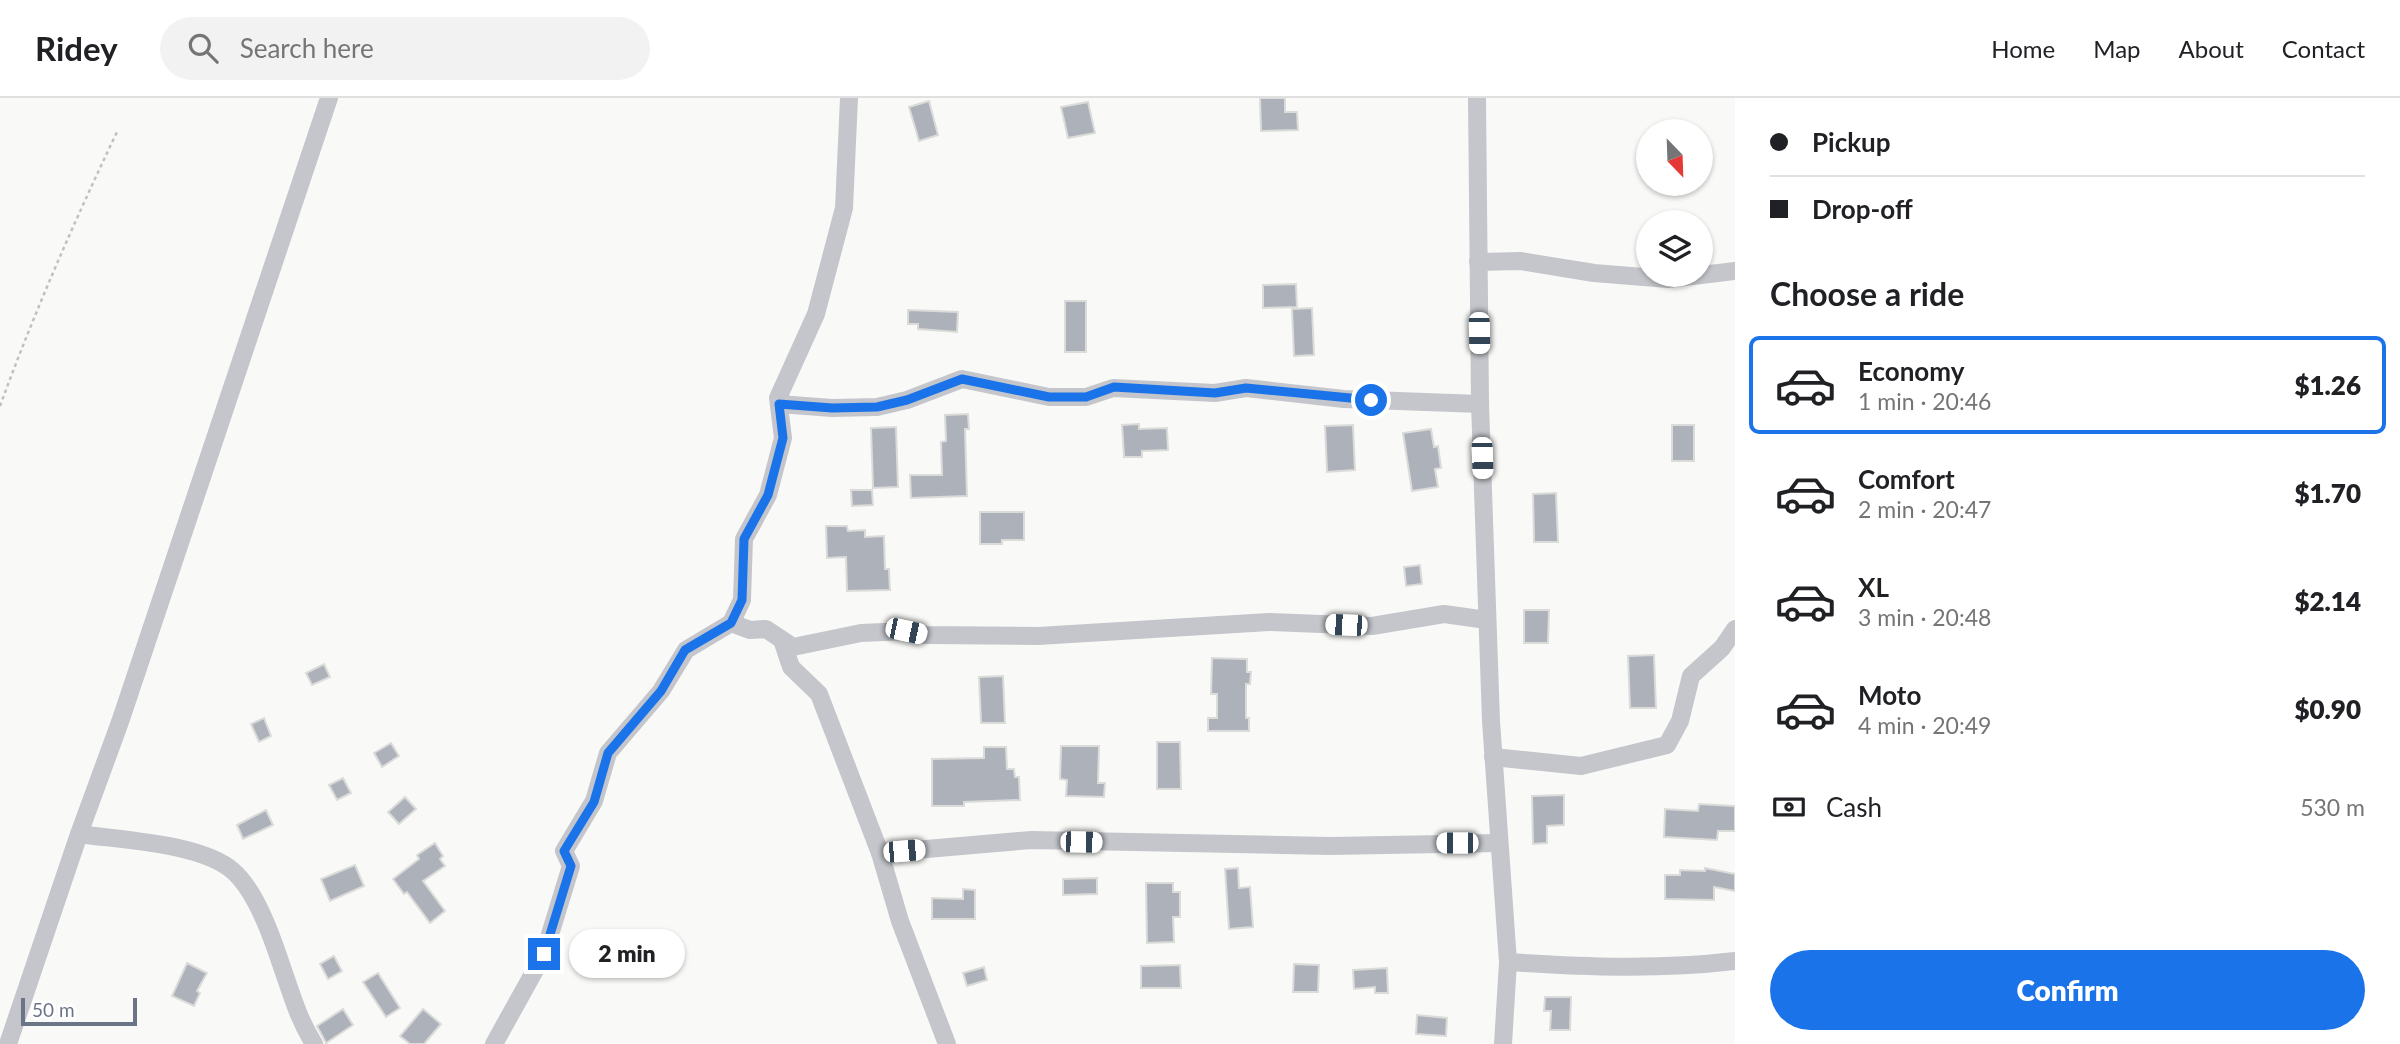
<!DOCTYPE html>
<meta charset="utf-8">
<style>
:root{--surface:#fff;--page:#f2f2f2;--text:#202124;--muted:#757577;--line:#e0e0e0;--accent:#1a73e8}
body{margin:0;font-family:Lato,sans-serif;background:var(--page);color:var(--text);height:100vh;display:flex;flex-direction:column;font-size:26px;white-space:nowrap}
*{box-sizing:border-box;margin:0}
p{font-size:23px;color:var(--muted)}
.icon{flex:none;width:38px;height:38px;fill:none;stroke:currentColor;stroke-width:2;stroke-linecap:round;stroke-linejoin:round}
.map{position:relative;flex:1;overflow:hidden}
.panel{display:flex;flex-direction:column;background:var(--surface);width:665px}
.panel>*{flex:none}
.hud{display:grid;align-content:center;height:154px;padding:0 35px;background:var(--surface)}
.needle{width:46px;rotate:157deg}
.controls{position:absolute;left:1636px;top:21px;display:grid;gap:14px}
.controls a{display:grid;place-items:center;width:77px;height:77px;border-radius:50%;background:var(--surface);box-shadow:0 2px 5px #0004;font-size:35px}
.scale{position:absolute;left:21px;bottom:18px;width:116px;box-sizing:border-box;padding-left:7px;border:4px solid #6b7587;border-top:0;font-size:19px;line-height:24px;white-space:nowrap;color:#6b7587;-webkit-text-stroke:5px #fff;paint-order:stroke}
.end{position:absolute;width:32px;height:32px;margin:-16px;border:9px solid #1a73e8;background:#fff;box-shadow:0 0 0 4px #fff}
.from{border-radius:50%}
.bubble{position:absolute;height:49px;border-radius:24px;background:var(--surface);box-shadow:0 2px 5px #0004;font-size:23px;font-weight:800;line-height:49px;text-align:center}
.car{position:absolute;width:21px;height:42px;margin:-21px -10px;border-radius:9px;box-shadow:0 0 5px 2px #0007;background:linear-gradient(#fff 24%,#345 0 40%,#fff 0 76%,#345 0 86%,#fff 0)}
.hud b{display:flex;align-items:center;gap:24px;height:66px;font-size:26px}
.hud b+b{border-top:2px solid var(--line)}
.hud i{width:18px;height:18px;background:var(--text)}
ul{padding:0;list-style:none}
li{display:flex;align-items:center;gap:21px;height:98px;margin:0 14px 10px;padding:0 21px;border:4px solid transparent;border-radius:10px}
li div{flex:1}
li b{display:block;font-size:26px}
li em{font-style:normal;font-weight:800}
li.active{border-color:var(--accent)}
li>.icon{width:63px;height:63px;stroke-width:1.5}
h2{padding:0 35px;font-size:32px;line-height:84px}
.pay{display:flex;align-items:center;gap:18px;height:77px;padding:0 35px;font-size:26px}
.pay p{margin-inline-start:auto}
.primary-button{display:flex;gap:14px;margin-top:auto;padding:14px 35px}
.primary-button a{flex:1;height:80px;border-radius:42px;background:var(--accent);color:#fff;font-size:28px;font-weight:800;line-height:80px;text-align:center}
header{display:flex;align-items:center;gap:42px;box-sizing:border-box;height:98px;padding:0 35px;background:var(--surface);border-bottom:2px solid var(--line)}
header strong{font-size:33px}
nav{display:flex;gap:38px;margin-inline-start:auto;font-size:24px}
.search{width:490px;height:63px;background:var(--page);display:flex;align-items:center;gap:18px;box-sizing:border-box;padding:0 24px;border-radius:38px;color:var(--muted);font-size:26px}
main{display:flex;flex:1;min-height:0}
.map>svg:first-child{display:block}
</style>
<header>
<strong>Ridey</strong>
<div class="search"><svg class="icon" aria-label="search" viewBox="0 0 24 24"><circle cx="10" cy="10" r="6"/><path d="M15 15l6 6"/></svg>Search here</div>
<nav><a>Home</a><a>Map</a><a>About</a><a>Contact</a></nav>
</header>
<main>
<div class="map">
<svg width="1735" height="946" viewBox="0 0 1735 946">
<rect width="100%" height="100%" fill="#f9faf8"/>
<!-- building -->
<g fill="#adb2ba" stroke="#dbdcda" stroke-width="2">
<polygon points="1260,0 1285,0 1285,14 1297,14 1298,32 1261,33"/>
<polygon points="929,3 938,37 919,43 909,9"/>
<polygon points="1088,4 1095,35 1068,40 1061,9"/>
<polygon points="1296,186 1297,209 1263,210 1263,187"/>
<rect x="1065" y="203" width="21" height="51"/>
<polygon points="1312,210 1314,257 1294,258 1292,211"/>
<polygon points="908,212 958,214 957,234 918,231 918,226 908,226"/>
<polygon points="968,316 969,331 965,331 967,398 911,400 910,377 942,377 941,344 946,343 945,317"/>
<polygon points="1139,326 1139,331 1167,330 1168,352 1142,353 1142,359 1124,359 1122,327"/>
<polygon points="1353,327 1355,372 1327,374 1325,328"/>
<rect x="1672" y="327" width="22" height="36"/>
<polygon points="896,329 898,389 873,390 871,330"/>
<polygon points="1431,331 1434,349 1438,348 1441,370 1435,371 1438,389 1412,393 1403,335"/>
<polygon points="851,392 872,392 873,407 852,408"/>
<polygon points="1556,395 1558,444 1534,444 1533,396"/>
<polygon points="980,414 1024,414 1024,442 1002,442 1002,446 980,446"/>
<polygon points="826,428 847,428 848,433 865,432 865,439 884,438 885,471 889,471 890,492 847,493 846,459 827,460"/>
<polygon points="1420,467 1422,486 1406,488 1404,469"/>
<polygon points="1524,512 1549,512 1548,545 1524,545"/>
<polygon points="1654,557 1656,610 1630,610 1628,558"/>
<polygon points="1212,560 1247,561 1247,574 1251,574 1250,586 1246,586 1246,620 1249,620 1249,633 1208,633 1208,620 1217,620 1217,596 1211,596"/>
<polygon points="324,566 330,579 312,587 306,575"/>
<polygon points="1003,578 1005,625 981,625 979,579"/>
<polygon points="264,620 271,638 259,644 251,626"/>
<polygon points="1157,644 1180,644 1181,691 1157,691"/>
<polygon points="391,645 399,658 382,669 374,655"/>
<polygon points="1061,648 1099,648 1098,685 1105,685 1104,699 1066,698 1067,682 1060,681"/>
<polygon points="984,649 1006,649 1007,671 1014,671 1015,679 1019,679 1020,702 964,704 964,708 932,708 932,661 984,660"/>
<polygon points="343,680 351,695 337,702 329,687"/>
<polygon points="1564,697 1564,727 1547,728 1547,745 1533,746 1532,698"/>
<polygon points="405,699 416,711 399,726 388,714"/>
<polygon points="1699,706 1735,708 1735,733 1718,733 1717,742 1664,739 1665,711 1698,713"/>
<polygon points="266,712 273,727 243,741 237,727"/>
<polygon points="435,745 443,758 440,761 445,768 423,783 445,813 430,825 407,794 404,796 393,781 419,761 417,757"/>
<polygon points="355,767 364,788 330,803 321,781"/>
<polygon points="1238,770 1239,790 1250,789 1253,829 1229,831 1225,771"/>
<polygon points="1705,770 1735,776 1735,793 1714,789 1714,802 1665,801 1665,777 1680,777 1680,772 1705,773"/>
<polygon points="1097,780 1097,796 1063,797 1063,781"/>
<polygon points="1146,785 1173,785 1173,794 1180,794 1180,819 1173,819 1174,844 1147,845"/>
<polygon points="963,791 975,792 975,821 932,821 932,800 963,801"/>
<polygon points="334,858 342,873 328,881 320,866"/>
<polygon points="187,865 207,875 197,893 200,895 194,908 172,898"/>
<polygon points="1294,866 1319,867 1318,894 1293,894"/>
<polygon points="1180,867 1181,890 1141,890 1141,868"/>
<polygon points="984,869 987,882 967,888 963,875"/>
<polygon points="1387,870 1388,895 1375,895 1375,889 1354,891 1353,872"/>
<polygon points="378,875 400,910 386,919 363,884"/>
<polygon points="1545,899 1571,899 1570,932 1550,932 1551,913 1544,913"/>
<polygon points="343,911 353,927 326,945 317,928"/>
<polygon points="423,911 441,926 424,946 410,946 400,938"/>
<polygon points="1417,917 1447,920 1446,938 1416,936"/>
</g>
<g fill="none" stroke-linecap="round" stroke-linejoin="round">
<!-- path -->
<path stroke="#bec0c3" stroke-width="2.5" stroke-dasharray="3.5 3.5" stroke-linecap="butt" d="M0 308C34 215 74 124 117 34"/>
<!-- minor -->
<g stroke="#c4c6cb" stroke-width="18">
<polyline points="1477,0 1480,306 1491,623 1508,864 1503,946"/>
<polyline points="1478,164 1520,163 1594,175 1668,181 1735,173"/>
<polyline points="779,306 832,310 877,309 907,302 962,281 1049,299 1086,299 1113,290 1215,295 1246,290 1344,301 1480,306"/>
<polyline points="731,525 750,532 766,531 793,549 861,535 906,533 925,537 1038,538 1269,524 1372,528 1444,516 1487,522"/>
<polyline points="782,542 791,569 819,596 880,755 1031,742 1330,748 1499,745"/>
<polyline points="1493,659 1581,668 1667,647 1680,623 1691,578 1722,550 1735,531"/>
<path d="M79 736C120 742 201 745 233 773 257 794 273 842 283 872 293 900 298 920 314 946"/>
<polyline points="880,755 900,823 947,946"/>
<path d="M1508 864C1584 869 1659 872 1735 863"/>
<polyline points="8,946 79,736 120,624 329,0"/>
<polyline points="494,946 544,856 571,768 564,753 594,703 608,655 661,593 686,552 731,525 742,502 744,441 768,397 783,340 778,300 816,216 844,110 849,0"/>
</g>
</g>
<g fill="none" stroke-linecap="round" stroke-linejoin="round">
<!-- route -->
<polyline stroke="#1a73e8" stroke-width="9" points="544,856 571,768 564,753 594,704 608,655 661,593 685,552 731,525 742,502 744,441 768,397 783,340 779,306 832,310 877,309 907,302 962,281 1049,299 1086,299 1114,289 1215,295 1246,290 1371,302"/>
</g>
</svg>
<div class="controls">
<a><svg class="needle" viewBox="-14 -14 28 28"><path d="M0-13l5 13h-10z" fill="#e53935"/><path d="M0 13l5-13h-10z" fill="#757577"/></svg></a>
<a><svg class="icon" aria-label="layers" viewBox="0 0 24 24"><path d="M12 4l9 5-9 5-9-5zM3 14l9 5 9-5"/></svg></a>
</div>
<div class="scale">50 m</div>
<i class="end from" style="left:1371px;top:302px"></i>
<i class="end" style="left:544px;top:856px"></i>
<div class="bubble" style="left:569px;top:831px;width:116px">2 min</div>
<i class="car" style="left:1479px;top:235px;rotate:179deg"></i>
<i class="car" style="left:1482px;top:360px;rotate:178deg"></i>
<i class="car" style="left:1346px;top:527px;rotate:272deg"></i>
<i class="car" style="left:906px;top:533px;rotate:102deg"></i>
<i class="car" style="left:1081px;top:744px;rotate:91deg"></i>
<i class="car" style="left:1457px;top:745px;rotate:270deg"></i>
<i class="car" style="left:904px;top:753px;rotate:85deg"></i>
</div>
<section class="panel">
<div class="hud">
<b><i class="from"></i>Pickup</b>
<b><i></i>Drop-off</b>
</div>
<h2>Choose a ride</h2>
<ul>
<li class="active"><svg class="icon" aria-label="car" viewBox="0 0 24 24"><path d="M5 17H2v-5l4-1 3-4h7l3 4 3 1v5h-3M9 17h6M6 11h13"/><circle cx="7" cy="17" r="2"/><circle cx="17" cy="17" r="2"/></svg><div><b>Economy</b><p>1 min · 20:46</p></div><em>$1.26</em></li>
<li><svg class="icon" aria-label="car" viewBox="0 0 24 24"><path d="M5 17H2v-5l4-1 3-4h7l3 4 3 1v5h-3M9 17h6M6 11h13"/><circle cx="7" cy="17" r="2"/><circle cx="17" cy="17" r="2"/></svg><div><b>Comfort</b><p>2 min · 20:47</p></div><em>$1.70</em></li>
<li><svg class="icon" aria-label="car" viewBox="0 0 24 24"><path d="M5 17H2v-5l4-1 3-4h7l3 4 3 1v5h-3M9 17h6M6 11h13"/><circle cx="7" cy="17" r="2"/><circle cx="17" cy="17" r="2"/></svg><div><b>XL</b><p>3 min · 20:48</p></div><em>$2.14</em></li>
<li><svg class="icon" aria-label="car" viewBox="0 0 24 24"><path d="M5 17H2v-5l4-1 3-4h7l3 4 3 1v5h-3M9 17h6M6 11h13"/><circle cx="7" cy="17" r="2"/><circle cx="17" cy="17" r="2"/></svg><div><b>Moto</b><p>4 min · 20:49</p></div><em>$0.90</em></li>
</ul>
<div class="pay"><svg class="icon" aria-label="cash" viewBox="0 0 24 24"><path d="M3 7h18v10H3z"/><circle cx="12" cy="12" r="2"/></svg>Cash<p>530 m</p></div>
<div class="primary-button"><a>Confirm</a></div>
</section>
</main>
